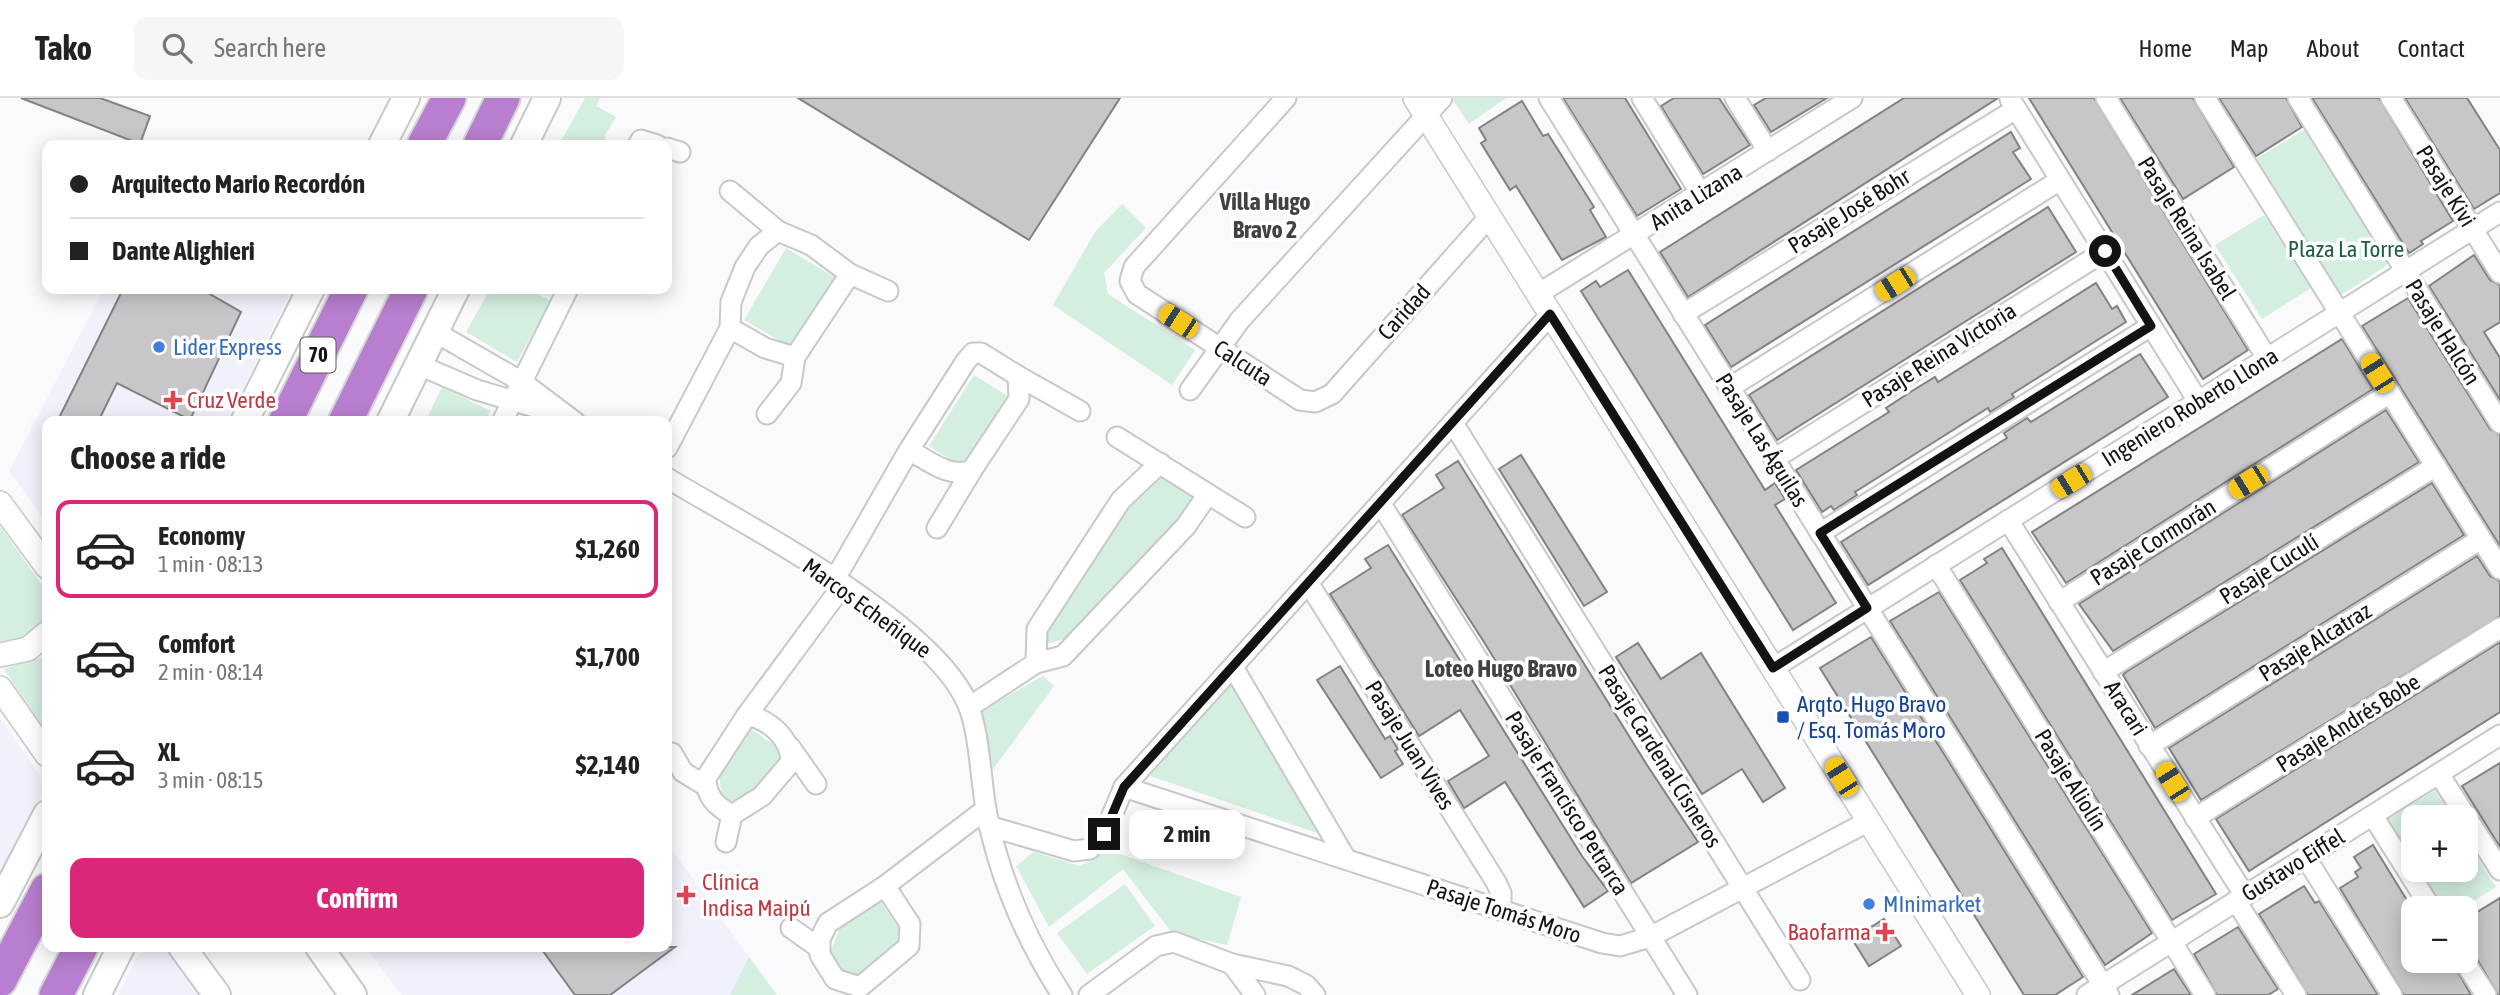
<!DOCTYPE html>
<meta charset="utf-8">
<style>
:root{--surface:#fff;--page:#f6f6f6;--text:#222;--muted:#767676;--line:#e0e0e0;--accent:#db2777}
body{margin:0;font-family:"Asap Condensed",sans-serif;background:var(--page);color:var(--text);height:100vh;display:flex;flex-direction:column;font-size:26px;white-space:nowrap}
*{box-sizing:border-box;margin:0}
p{font-size:23px;color:var(--muted)}
.icon{flex:none;width:38px;height:38px;fill:none;stroke:currentColor;stroke-width:2;stroke-linecap:round;stroke-linejoin:round}
.map{position:relative;flex:1;overflow:hidden}
.drawer{position:absolute;left:42px;top:318px;width:630px;height:536px;display:flex;flex-direction:column;background:var(--surface);border-radius:14px;box-shadow:0 4px 18px #0003}
.drawer>*{flex:none}
.top-card{position:absolute;left:42px;top:42px;width:630px;height:154px;border-radius:14px;box-shadow:0 4px 18px #0003;display:grid;align-content:center;height:154px;padding:0 28px;background:var(--surface)}
.tools{position:absolute;left:2401px;top:707px;display:grid;gap:14px}
.tools a{display:grid;place-items:center;width:77px;height:77px;border-radius:14px;background:var(--surface);box-shadow:0 4px 18px #0003;font-size:35px}
.end{position:absolute;width:32px;height:32px;margin:-16px;border:9px solid #131313;background:#fff;box-shadow:0 0 0 4px #fff}
.from{border-radius:50%}
.bubble{position:absolute;height:49px;border-radius:14px;background:var(--surface);box-shadow:0 4px 18px #0003;font-size:23px;font-weight:700;line-height:49px;text-align:center}
.car{position:absolute;width:21px;height:42px;margin:-21px -10px;border-radius:9px;box-shadow:0 0 5px 2px #0007;background:linear-gradient(#f5c518 24%,#345 0 40%,#f5c518 0 76%,#345 0 86%,#f5c518 0)}
.top-card b{display:flex;align-items:center;gap:24px;height:66px;font-size:26px}
.top-card b+b{border-top:2px solid var(--line)}
.top-card i{width:18px;height:18px;background:var(--text)}
ul{padding:0;list-style:none}
li{display:flex;align-items:center;gap:21px;height:98px;margin:0 14px 10px;padding:0 14px;border:4px solid transparent;border-radius:14px}
li div{flex:1}
li b{display:block;font-size:26px}
li em{font-style:normal;font-weight:700}
li.active{border-color:var(--accent)}
li>.icon{width:63px;height:63px;stroke-width:1.5}
h2{padding:0 28px;font-size:32px;line-height:84px}
.cta{display:flex;gap:14px;margin-top:auto;padding:14px 28px}
.cta a{flex:1;height:80px;border-radius:14px;background:var(--accent);color:#fff;font-size:28px;font-weight:700;line-height:80px;text-align:center}
header{display:flex;align-items:center;gap:42px;box-sizing:border-box;height:98px;padding:0 35px;background:var(--surface);border-bottom:2px solid var(--line)}
header strong{font-size:33px}
nav{display:flex;gap:38px;margin-inline-start:auto;font-size:24px}
.search{width:490px;height:63px;background:var(--page);display:flex;align-items:center;gap:18px;box-sizing:border-box;padding:0 24px;border-radius:14px;color:var(--muted);font-size:26px}
.map>svg:first-child{display:block}
</style>
<header>
<strong>Tako</strong>
<div class="search"><svg class="icon" aria-label="search" viewBox="0 0 24 24"><circle cx="10" cy="10" r="6"/><path d="M15 15l6 6"/></svg>Search here</div>
<nav><a>Home</a><a>Map</a><a>About</a><a>Contact</a></nav>
</header>
<div class="map">
<svg width="2500" height="897" viewBox="0 0 2500 897">
<rect width="100%" height="100%" fill="#fafafc"/>
<!-- built -->
<g fill="#f1f1fb">
<polygon points="104,191 281,191 290,195 227,324 47,324 47,425 9,373"/>
<polygon points="0,620 47,688 0,781"/>
<polygon points="667,745 749,859 730,897 401,897 366,849 667,849"/>
<polygon points="155,849 166,851 199,897 118,897 138,857"/>
</g>
<!-- green -->
<g fill="#d4eedf">
<polygon points="585,0 600,0 596,8 616,19 605,37 606,47 559,47"/>
<polygon points="1455,0 1506,0 1469,26 1453,2"/>
<polygon points="2309,29 2389,156 2386,168 2341,197 2333,195 2252,63"/>
<polygon points="1122,106 1146,130 1104,175 1108,196 1195,252 1172,287 1053,207 1095,134"/>
<polygon points="2264,117 2311,190 2262,221 2215,147"/>
<polygon points="786,150 836,180 794,251 744,222"/>
<polygon points="490,191 528,191 551,203 517,264 466,234"/>
<polygon points="974,277 1009,299 964,370 929,348"/>
<polygon points="442,289 491,313 485,324 425,324"/>
<polygon points="1160,375 1194,397 1180,422 1064,541 1047,546 1045,531 1126,408"/>
<polygon points="0,428 47,494 45,520 30,541 0,543"/>
<polygon points="47,558 47,635 4,571"/>
<polygon points="1043,578 1054,588 991,674 978,615"/>
<polygon points="1228,584 1326,738 1150,678"/>
<polygon points="748,629 780,651 782,665 737,704 722,702 719,675"/>
<polygon points="2435,692 2452,719 2413,719 2413,772 2466,772 2466,741 2496,789 2462,810 2437,810 2384,724"/>
<polygon points="1109,752 1241,799 1227,847 1172,835 1123,771 1049,829 1016,768 1034,754 1080,768"/>
<polygon points="1125,786 1155,828 1087,876 1057,835"/>
<polygon points="879,801 902,835 897,855 864,881 838,873 831,853 841,827"/>
<polygon points="749,859 777,897 730,897"/>
</g>
<!-- building -->
<g fill="#c7c6c9" stroke="#828183" stroke-width="2">
<polygon points="21,0 100,0 150,18 140,46"/>
<polygon points="798,0 1120,0 1029,142"/>
<polygon points="1563,0 1625,0 1681,91 1637,118"/>
<polygon points="1674,0 1719,0 1750,47 1703,76 1661,8"/>
<polygon points="1766,0 1827,0 1771,34 1754,7"/>
<polygon points="1904,0 1998,0 1688,199 1660,154"/>
<polygon points="2029,0 2094,0 2248,252 2203,281"/>
<polygon points="2120,0 2193,0 2234,69 2183,101"/>
<polygon points="2219,0 2286,0 2302,29 2256,58"/>
<polygon points="2312,0 2379,0 2453,123 2421,143 2423,146 2409,155"/>
<polygon points="2405,0 2467,0 2500,52 2500,95 2474,111"/>
<polygon points="1522,3 1543,38 1548,36 1572,74 1594,109 1590,112 1606,139 1562,162 1516,88 1510,92 1481,45 1486,42 1479,30"/>
<polygon points="2011,34 2020,50 2013,54 2031,81 1731,269 1705,227"/>
<polygon points="2048,109 2076,154 1777,342 1749,297"/>
<polygon points="2474,157 2490,182 2500,187 2500,224 2484,234 2500,260 2500,302 2429,188"/>
<polygon points="1628,172 1765,392 1775,385 1785,401 1775,407 1836,505 1793,532 1581,193 1596,183 1600,189"/>
<polygon points="2096,185 2112,211 2117,208 2126,224 2012,296 2014,299 1990,314 1988,310 1942,339 1855,394 1857,397 1834,412 1831,408 1822,414 1796,372 1889,314 1886,310 1912,293 1935,279 1938,284"/>
<polygon points="123,191 201,191 241,214 190,322 117,285 98,324 57,324"/>
<polygon points="2408,200 2490,331 2500,337 2500,448 2362,228"/>
<polygon points="2342,241 2373,291 2066,485 2032,434"/>
<polygon points="2140,256 2168,299 1868,487 1841,444 2007,340 2004,335 2027,320 2031,324"/>
<polygon points="2386,312 2419,364 2113,553 2079,506"/>
<polygon points="1521,357 1607,494 1584,508 1499,371"/>
<polygon points="1458,363 1647,667 1698,744 1631,785 1484,544 1402,417 1444,390 1436,377"/>
<polygon points="2432,385 2464,437 2155,630 2123,577 2126,574"/>
<polygon points="1388,447 1582,758 1608,793 1584,809 1505,684 1464,710 1448,683 1489,658 1460,612 1419,638 1330,496 1371,470 1365,461"/>
<polygon points="2002,450 2216,796 2172,822 1960,482 1987,465 1984,461"/>
<polygon points="2477,458 2490,478 2500,483 2500,518 2201,702 2169,650"/>
<polygon points="1939,494 2152,835 2105,867 1890,523"/>
<polygon points="1871,539 2083,879 2055,897 2024,897 1820,570"/>
<polygon points="2500,544 2500,614 2249,773 2216,721"/>
<polygon points="1638,545 1661,581 1701,555 1785,690 1763,704 1742,671 1702,696 1616,559"/>
<polygon points="1340,568 1385,641 1390,638 1398,651 1395,653 1403,666 1381,680 1317,582"/>
<polygon points="2500,665 2500,749 2462,688"/>
<polygon points="2373,747 2413,812 2413,863 2452,863 2471,897 2404,897 2340,790 2358,779 2355,774 2361,770 2354,759"/>
<polygon points="2304,788 2315,805 2319,803 2378,897 2308,897 2259,816"/>
<polygon points="2500,800 2500,897 2498,897 2474,856 2466,851 2466,821"/>
<polygon points="1884,821 1901,848 1869,868 1852,841"/>
<polygon points="2238,829 2278,891 2268,897 2217,897 2194,856"/>
<polygon points="540,849 675,849 610,897 575,897"/>
<polygon points="2174,871 2191,897 2132,897"/>
</g>
<g fill="none" stroke-linecap="round" stroke-linejoin="round">
<defs>
<g id="minor">
<polyline points="1286,0 1134,169 1130,183 1137,196 1300,302 1315,304 1332,296 1490,118"/>
<polyline points="1549,0 2109,897"/>
<polyline points="1642,0 1701,96"/>
<polyline points="1735,0 1768,53"/>
<polyline points="2106,0 2267,260"/>
<polyline points="2205,0 2500,471"/>
<polyline points="2298,0 2500,325"/>
<polyline points="2391,0 2500,175"/>
<polyline points="2010,1 2198,303"/>
<polyline points="638,47 641,42 657,47"/>
<polyline points="667,50 680,54"/>
<polyline points="730,93 778,133"/>
<polyline points="850,176 888,193"/>
<polyline points="1538,196 1852,0"/>
<polyline points="1683,216 2016,11"/>
<polyline points="435,234 522,284 575,324"/>
<polyline points="419,267 477,292 558,316"/>
<polyline points="1018,278 1080,313"/>
<polyline points="1729,290 2060,82"/>
<polyline points="1190,292 1240,222 1442,0"/>
<polyline points="767,316 791,285 795,259"/>
<polyline points="502,324 568,191"/>
<polyline points="1453,325 1800,882"/>
<polyline points="1117,339 1208,396 1186,428 1063,558 1036,565 1037,531 1121,402 1160,365"/>
<polyline points="667,350 730,230 731,204 745,169 759,148 778,133 811,147 850,176 795,259 765,250 730,230"/>
<polyline points="1774,361 2105,153"/>
<path d="M667 380C745 427 934 524 968 607 979 633 981 682 986 712 999 778 1025 840 1062 897"/>
<polyline points="1208,396 1245,419"/>
<polyline points="1381,406 1687,897"/>
<polyline points="2008,422 2245,798"/>
<polyline points="937,430 972,372"/>
<polyline points="1820,435 2151,228"/>
<polyline points="1936,467 2205,897"/>
<path d="M835 481 909 352 966 263 973 255H981L1018 278 1019 301 972 372C950 381 929 363 909 352"/>
<polyline points="1309,486 1496,784 1501,795 1501,812"/>
<polyline points="2059,504 2390,295"/>
<polyline points="1233,569 1346,761"/>
<polyline points="1773,570 2500,114"/>
<polyline points="2103,574 2436,368"/>
<polyline points="969,609 1036,565"/>
<polyline points="747,617 843,487"/>
<polyline points="2149,648 2481,441"/>
<polyline points="790,649 816,686"/>
<polyline points="672,655 683,674 706,688"/>
<polyline points="2439,676 2500,772"/>
<polyline points="1124,689 1602,845 1620,848 1650,839 1869,723"/>
<polyline points="2373,718 2431,810"/>
<polyline points="2195,720 2500,530"/>
<polyline points="989,728 1074,753 1090,751"/>
<polyline points="1104,736 1124,689 1551,216"/>
<path d="M726 744 732 717 762 698 791 664C791 641 770 622 747 617L706 680C706 699 716 708 732 717"/>
<polyline points="2306,760 2392,897"/>
<polygon points="885,788 910,826 909,848 860,889 835,881 820,857 820,841 828,825"/>
<polyline points="885,788 986,711"/>
<polyline points="2236,803 2296,897"/>
<polyline points="791,830 819,850"/>
<polyline points="2464,863 2486,897"/>
<polyline points="1232,866 1255,897"/>
<polyline points="1089,897 1156,848 1174,844 1232,866 1288,878 1306,887 1315,897"/>
<polyline points="2087,897 2500,637"/>
</g>
<g id="tertiary">
<polyline points="1415,0 1978,897"/>
<polyline points="0,405 47,469"/>
<polyline points="0,557 28,551 47,535"/>
<polyline points="0,590 47,657"/>
</g>
<g id="secondary">
<polyline points="382,47 406,0"/>
<polyline points="524,47 547,0"/>
<polyline points="244,324 311,191"/>
<polyline points="390,324 456,191"/>
<polyline points="0,806 47,716"/>
<polyline points="182,849 217,897"/>
<polyline points="319,849 353,897"/>
<polyline points="97,897 121,849"/>
</g>
<g id="motorway">
<polyline points="424,47 449,0"/>
<polyline points="480,47 503,0"/>
<polyline points="285,324 351,191"/>
<polyline points="345,324 411,191"/>
<polyline points="0,882 47,792"/>
<polyline points="56,897 81,849"/>
</g>
</defs>
<!-- minor casing -->
<use href="#minor" stroke="#c8c7ca" stroke-width="23"/>
<!-- tertiary casing -->
<use href="#tertiary" stroke="#c8c7ca" stroke-width="26"/>
<!-- secondary casing -->
<use href="#secondary" stroke="#c8c7ca" stroke-width="30"/>
<!-- motorway casing -->
<use href="#motorway" stroke="#d5d5d5" stroke-width="37"/>
<!-- minor -->
<use href="#minor" stroke="#fff" stroke-width="19"/>
<!-- tertiary -->
<use href="#tertiary" stroke="#fff" stroke-width="23"/>
<!-- secondary -->
<use href="#secondary" stroke="#fff" stroke-width="26"/>
<!-- motorway -->
<use href="#motorway" stroke="#b87ecf" stroke-width="33"/>
</g>
<g fill="none" stroke-linecap="round" stroke-linejoin="round">
<!-- route -->
<polyline stroke="#131313" stroke-width="9" points="1104,736 1124,689 1550,216 1773,570 1867,510 1820,435 2151,228 2105,153"/>
</g>
<!-- markers -->
<g fill="#3f7fe0" stroke="#fff" stroke-width="2.5">
<circle cx="159" cy="249" r="7"/>
<circle cx="1869" cy="806" r="7"/>
</g>
<g fill="#e0444e" stroke="#fff" stroke-width="2.5">
<path d="M169.5 291.5h7v7h7v7h-7v7h-7v-7h-7v-7h7z"/>
<path d="M682.5 786.5h7v7h7v7h-7v7h-7v-7h-7v-7h7z"/>
<path d="M1881.5 823.5h7v7h7v7h-7v7h-7v-7h-7v-7h7z"/>
</g>
<rect fill="#1a4fb4" stroke="#fff" stroke-width="2.5" x="1776" y="612" width="14" height="14" rx="3.5"/>
<g text-anchor="middle" stroke-width="7" stroke-linejoin="round" paint-order="stroke">
<!-- shield labels -->
<rect fill="#fff" stroke="#5a5a5a" stroke-width="2" x="300.5" y="239.5" width="35" height="35" rx="5"/>
<g font-size="21" font-weight="bold" fill="#131313">
<text x="318" y="264">70</text>
</g>
<!-- street labels -->
<g font-size="23" fill="#131313" stroke="#fff">
<text transform="translate(2446 88) rotate(58)" y="8">Pasaje Kivi</text>
<text transform="translate(1696 99) rotate(-32)" y="8">Anita Lizana</text>
<text transform="translate(1849 113) rotate(-32)" y="8">Pasaje José Bohr</text>
<text transform="translate(2187 130) rotate(58)" y="8">Pasaje Reina Isabel</text>
<text transform="translate(1404 214) rotate(-48)" y="8">Caridad</text>
<text transform="translate(2443 234) rotate(58)" y="8">Pasaje Halcón</text>
<text transform="translate(1939 257) rotate(-32)" y="8">Pasaje Reina Victoria</text>
<text transform="translate(1243 265) rotate(33)" y="8">Calcuta</text>
<text transform="translate(2190 309) rotate(-32)" y="8">Ingeniero Roberto Llona</text>
<text transform="translate(1762 342) rotate(58)" y="8">Pasaje Las Águilas</text>
<text transform="translate(2153 444) rotate(-32)" y="8">Pasaje Cormorán</text>
<text transform="translate(2269 471) rotate(-32)" y="8">Pasaje Cuculí</text>
<text transform="translate(867 510) rotate(36)" y="8">Marcos Echeñique</text>
<text transform="translate(2315 544) rotate(-32)" y="8">Pasaje Alcatraz</text>
<text transform="translate(2126 610) rotate(58)" y="8">Aracari</text>
<text transform="translate(2348 625) rotate(-32)" y="8">Pasaje Andrés Bobe</text>
<text transform="translate(1410 647) rotate(58)" y="8">Pasaje Juan Vives</text>
<text transform="translate(1660 658) rotate(58)" y="8">Pasaje Cardenal Cisneros</text>
<text transform="translate(2071 682) rotate(58)" y="8">Pasaje Aliolín</text>
<text transform="translate(1567 705) rotate(58)" y="8">Pasaje Francisco Petrarca</text>
<text transform="translate(2293 767) rotate(-32)" y="8">Gustavo Eiffel</text>
<text transform="translate(1504 813) rotate(18)" y="8">Pasaje Tomás Moro</text>
</g>
<!-- park labels -->
<g font-size="23" fill="#206142" stroke="#fff">
<text x="2346" y="159">Plaza La Torre</text>
</g>
<!-- shop labels -->
<g font-size="23" fill="#366cbe" stroke="#fff" text-anchor="start">
<text x="173" y="257">Lider Express</text>
<text x="1883" y="814">MInimarket</text>
</g>
<!-- health labels -->
<g font-size="23" fill="#be3a42" stroke="#fff" text-anchor="start">
<text x="187" y="310">Cruz Verde</text>
<text x="702" y="792">Clínica<tspan x="702" dy="26">Indisa Maipú</tspan></text>
<text x="1871" y="842" text-anchor="end">Baofarma</text>
</g>
<!-- transit labels -->
<g font-size="23" fill="#164399" stroke="#fff" text-anchor="start">
<text x="1797" y="614">Arqto. Hugo Bravo<tspan x="1797" dy="26">/ Esq. Tomás Moro</tspan></text>
</g>
<!-- neighbourhood labels -->
<g font-size="24" font-weight="bold" fill="#424143" stroke="#fff">
<text x="1265" y="112">Villa Hugo<tspan x="1265" dy="28">Bravo 2</tspan></text>
<text x="1501" y="579">Loteo Hugo Bravo</text>
</g>
</g>
</svg>
<div class="tools">
<a>+</a>
<a>−</a>
</div>
<i class="end from" style="left:2105px;top:153px"></i>
<i class="end" style="left:1104px;top:736px"></i>
<div class="bubble" style="left:1129px;top:712px;width:116px">2 min</div>
<i class="car" style="left:1895px;top:186px;rotate:238deg"></i>
<i class="car" style="left:1178px;top:223px;rotate:303deg"></i>
<i class="car" style="left:2377px;top:275px;rotate:328deg"></i>
<i class="car" style="left:2071px;top:383px;rotate:238deg"></i>
<i class="car" style="left:2248px;top:384px;rotate:238deg"></i>
<i class="car" style="left:1841px;top:679px;rotate:328deg"></i>
<i class="car" style="left:2172px;top:684px;rotate:328deg"></i>
<div class="top-card">
<b><i class="from"></i>Arquitecto Mario Recordón</b>
<b><i></i>Dante Alighieri</b>
</div>
<section class="drawer">
<h2>Choose a ride</h2>
<ul>
<li class="active"><svg class="icon" aria-label="car" viewBox="0 0 24 24"><path d="M5 17H2v-5l4-1 3-4h7l3 4 3 1v5h-3M9 17h6M6 11h13"/><circle cx="7" cy="17" r="2"/><circle cx="17" cy="17" r="2"/></svg><div><b>Economy</b><p>1 min · 08:13</p></div><em>$1,260</em></li>
<li><svg class="icon" aria-label="car" viewBox="0 0 24 24"><path d="M5 17H2v-5l4-1 3-4h7l3 4 3 1v5h-3M9 17h6M6 11h13"/><circle cx="7" cy="17" r="2"/><circle cx="17" cy="17" r="2"/></svg><div><b>Comfort</b><p>2 min · 08:14</p></div><em>$1,700</em></li>
<li><svg class="icon" aria-label="car" viewBox="0 0 24 24"><path d="M5 17H2v-5l4-1 3-4h7l3 4 3 1v5h-3M9 17h6M6 11h13"/><circle cx="7" cy="17" r="2"/><circle cx="17" cy="17" r="2"/></svg><div><b>XL</b><p>3 min · 08:15</p></div><em>$2,140</em></li>
</ul>
<div class="cta"><a>Confirm</a></div>
</section>
</div>
